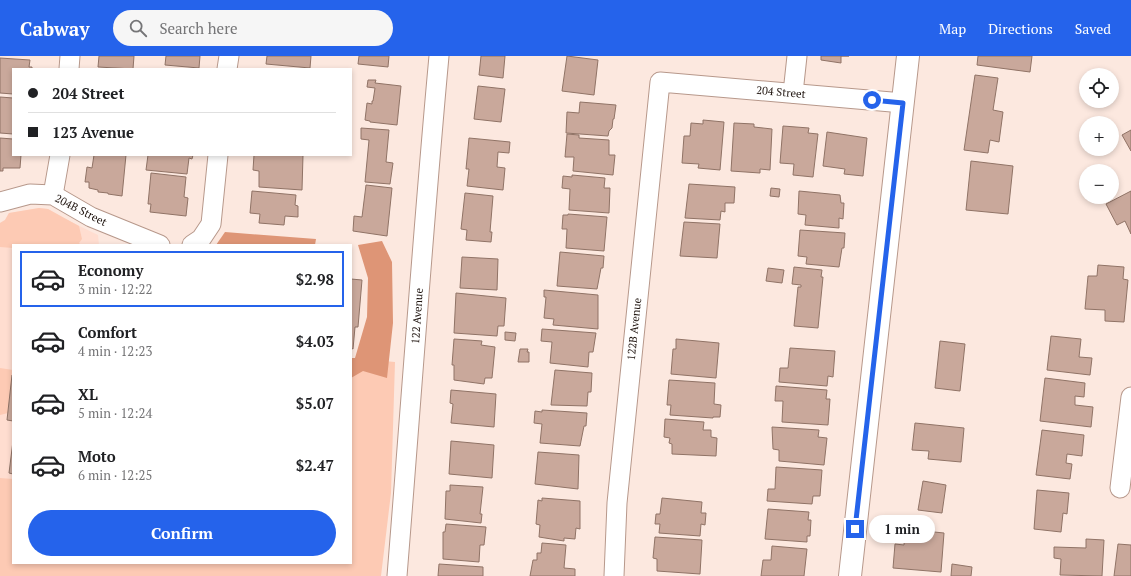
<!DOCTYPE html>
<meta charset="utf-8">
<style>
:root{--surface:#fff;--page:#f6f6f6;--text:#202124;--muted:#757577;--line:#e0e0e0;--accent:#2563eb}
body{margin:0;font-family:"PT Serif",serif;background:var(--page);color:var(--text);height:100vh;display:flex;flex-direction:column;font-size:15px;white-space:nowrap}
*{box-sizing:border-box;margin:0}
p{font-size:13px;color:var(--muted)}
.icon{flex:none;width:22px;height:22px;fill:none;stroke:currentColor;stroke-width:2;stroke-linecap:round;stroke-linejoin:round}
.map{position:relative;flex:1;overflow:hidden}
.panel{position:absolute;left:12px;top:188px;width:340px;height:320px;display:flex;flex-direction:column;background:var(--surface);border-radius:0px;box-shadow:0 2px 6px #0003}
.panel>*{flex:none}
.hud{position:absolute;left:12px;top:12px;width:340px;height:88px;border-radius:0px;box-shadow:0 2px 6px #0003;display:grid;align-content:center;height:88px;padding:0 16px;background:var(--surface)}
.buttons{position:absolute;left:1079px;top:12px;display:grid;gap:8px}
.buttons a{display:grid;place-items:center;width:40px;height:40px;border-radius:50%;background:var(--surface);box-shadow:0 2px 6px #0003;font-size:20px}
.end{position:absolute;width:18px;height:18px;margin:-9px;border:5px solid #2563eb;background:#fff;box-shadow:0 0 0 2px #fff}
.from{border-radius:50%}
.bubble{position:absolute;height:28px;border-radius:14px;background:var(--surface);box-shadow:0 2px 6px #0003;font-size:13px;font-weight:700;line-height:28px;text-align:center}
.hud b{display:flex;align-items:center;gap:14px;height:38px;font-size:15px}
.hud b+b{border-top:1px solid var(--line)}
.hud i{width:10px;height:10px;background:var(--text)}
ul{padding:7px 0 0;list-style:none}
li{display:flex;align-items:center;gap:12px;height:56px;margin:0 8px 6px;padding:0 8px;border:2px solid transparent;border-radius:0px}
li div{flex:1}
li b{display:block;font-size:15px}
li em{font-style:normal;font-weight:700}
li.selected{border-color:var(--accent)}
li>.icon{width:36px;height:36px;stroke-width:1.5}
.button{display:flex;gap:8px;margin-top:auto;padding:8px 16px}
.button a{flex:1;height:46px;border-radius:24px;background:var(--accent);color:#fff;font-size:16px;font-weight:700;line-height:46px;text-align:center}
header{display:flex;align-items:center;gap:24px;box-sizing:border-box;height:56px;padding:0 20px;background:var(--accent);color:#fff}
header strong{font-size:19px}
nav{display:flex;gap:22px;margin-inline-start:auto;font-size:14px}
.search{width:280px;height:36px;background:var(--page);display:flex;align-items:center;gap:10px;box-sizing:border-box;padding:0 14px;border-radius:22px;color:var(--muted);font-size:15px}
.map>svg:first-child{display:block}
</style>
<header>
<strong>Cabway</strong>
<div class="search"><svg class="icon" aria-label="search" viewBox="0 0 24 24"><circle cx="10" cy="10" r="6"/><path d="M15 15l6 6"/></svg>Search here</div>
<nav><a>Map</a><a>Directions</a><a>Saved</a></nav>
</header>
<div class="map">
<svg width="1131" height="520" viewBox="0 0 1131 520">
<rect width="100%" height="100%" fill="#fce8df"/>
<!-- built -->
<polygon fill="#ffddd0" points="39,152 48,153 63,162 98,179 99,189 13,189 13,507 0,520 0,167 5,164 9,157"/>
<!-- green -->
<g fill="#fdcab4">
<polygon points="39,152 48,153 79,170 82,183 79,187 81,189 13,189 13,192 0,191 0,167 5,164 9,157"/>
<polygon points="351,302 395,306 391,437 381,520 0,520 0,422 13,423 13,507 351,507"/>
<polygon points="0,312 13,314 8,357 0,359"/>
</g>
<!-- forest -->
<g fill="#de9576">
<polygon points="225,176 316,183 315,189 216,189"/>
<polygon points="382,185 392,206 393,267 387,322 363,315 351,322 351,302 355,302 367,261 368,222 358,189"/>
</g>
<!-- building -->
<g fill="#c9a89b" stroke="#907366">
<polygon points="99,0 134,0 133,13 98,11"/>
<polygon points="166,0 200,0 199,12 165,9"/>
<polygon points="267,0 311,0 310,12 266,8"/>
<polygon points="359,0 389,0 388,11 358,8"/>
<polygon points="481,0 505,0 503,22 479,19"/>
<polygon points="567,0 598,4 594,39 562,35"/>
<polygon points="821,0 849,0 841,0 841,7 821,4"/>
<polygon points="978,0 1032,0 1030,16 977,9"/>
<polygon points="0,2 30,4 29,11 32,11 32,13 13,13 13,38 0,37"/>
<polygon points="975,19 998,22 993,54 1003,56 999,86 990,84 988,97 964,94"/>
<polygon points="368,24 376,24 375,27 401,30 397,69 370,66 370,65 365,64 367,47 372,48 372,45 373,45 375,32 367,31"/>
<polygon points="478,30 505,33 501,66 474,63"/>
<polygon points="0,41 13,42 13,78 0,77"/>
<polygon points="580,46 616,49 614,63 613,63 612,72 609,75 608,80 566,77 567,56 579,57"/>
<polygon points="703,64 724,66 720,114 698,112 699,108 682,107 684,80 690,80 691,67 703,68"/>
<polygon points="734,67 754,68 754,71 772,73 770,114 760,113 760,117 731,115"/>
<polygon points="783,70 809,72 808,77 818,78 813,121 793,119 794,108 780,107"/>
<polygon points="361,72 389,74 386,106 393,107 390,128 365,126 369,84 361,83"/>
<polygon points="1131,74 1131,95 1122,79"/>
<polygon points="827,76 867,82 863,120 844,118 845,113 823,110"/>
<polygon points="567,78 579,79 579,82 609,84 609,99 615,99 613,119 573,115 574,101 565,101"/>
<polygon points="0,82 13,83 13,99 21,99 20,112 3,112 3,115 0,115"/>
<polygon points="469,82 510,86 509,97 498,96 497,111 505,112 503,134 467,130 469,113 466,113"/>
<polygon points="94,99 126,99 122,140 108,138 108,137 98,136 98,134 89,132 89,126 85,126 87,111 92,112"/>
<polygon points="148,99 193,99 192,103 189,102 187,118 146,114"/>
<polygon points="254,99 303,99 302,134 259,131 259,115 253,114"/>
<polygon points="971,105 1013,110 1008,158 966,154"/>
<polygon points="151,117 186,121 184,141 188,142 186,160 150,156 151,148 148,148"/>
<polygon points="572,119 605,122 604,132 610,132 609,157 569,154 570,133 562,132 563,120 572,121"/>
<polygon points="689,128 735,131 734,147 725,147 725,156 721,155 720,164 685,162"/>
<polygon points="366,129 392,132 387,180 353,175 354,160 362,161"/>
<polygon points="771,132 780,133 779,141 770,140"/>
<polygon points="252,135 296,139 295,149 298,150 298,161 285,160 284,169 259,167 260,158 250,157"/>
<polygon points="799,135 840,139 841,147 844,147 843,163 839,162 839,172 805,169 806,159 798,158"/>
<polygon points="1131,135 1131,178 1125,165 1117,169 1106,148"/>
<polygon points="465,137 493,140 490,176 492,176 491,186 466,184 467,174 461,173"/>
<polygon points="568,158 607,161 604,195 566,192 567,173 562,173 563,159 568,159"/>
<polygon points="684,166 720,168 717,202 680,200"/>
<polygon points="800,174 845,177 844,192 842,192 839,211 806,208 807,201 798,200"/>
<polygon points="560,196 604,200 603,212 601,212 597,233 557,230"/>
<polygon points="462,201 498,203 497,234 460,232"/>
<polygon points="1098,209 1124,211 1123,223 1128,224 1124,266 1105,265 1105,254 1085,253 1088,220 1097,220"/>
<polygon points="794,211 822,214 821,221 823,221 818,272 794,270 798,231 801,231 801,229 792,228"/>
<polygon points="768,212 784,214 782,227 766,225"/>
<polygon points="351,223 362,224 358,271 355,271 353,293 351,292"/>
<polygon points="544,234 598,239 598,273 553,269 554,263 544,262 546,241 544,241"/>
<polygon points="456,237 506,242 504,270 498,270 497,280 454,277"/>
<polygon points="542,273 596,277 593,296 589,296 588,311 550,307 552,286 541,285"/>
<polygon points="505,276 516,277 515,285 505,284"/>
<polygon points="1051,280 1081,283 1079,301 1092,302 1090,319 1047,314"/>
<polygon points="454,283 482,285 481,289 495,291 492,322 485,322 484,328 454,324 454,309 452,309"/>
<polygon points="676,283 719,287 716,322 671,318 673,293 676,293"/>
<polygon points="940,285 965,288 960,335 935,332"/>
<polygon points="790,292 835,295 833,321 828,320 827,330 779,326 780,312 788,312"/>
<polygon points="520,293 528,293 527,296 529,296 529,306 518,306"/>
<polygon points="555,314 592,317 591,336 588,336 587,350 551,349"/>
<polygon points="12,319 13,319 13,365 7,364"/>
<polygon points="1045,322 1085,327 1084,341 1075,340 1075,349 1093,351 1091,371 1040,365"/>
<polygon points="669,324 715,327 714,348 721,349 720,361 713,361 713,362 670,359 671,349 667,349"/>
<polygon points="776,330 827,334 826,343 830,343 828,369 782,366 783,345 775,345"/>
<polygon points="451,334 496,338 494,371 451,367 453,348 450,347"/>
<polygon points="542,354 587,357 586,370 584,370 580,390 540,387 542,368 534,367 535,355 542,356"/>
<polygon points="665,363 704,366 703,374 711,374 711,381 717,382 716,400 672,398 672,388 669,387 670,382 664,381"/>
<polygon points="915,367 964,372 961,406 928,403 929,395 912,394"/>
<polygon points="772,371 819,374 818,381 827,382 824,409 779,405 779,394 773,393"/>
<polygon points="1042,374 1084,379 1082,400 1067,398 1066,407 1072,408 1070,423 1036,419"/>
<polygon points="13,385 13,424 13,418 9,417"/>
<polygon points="451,385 494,389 492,422 449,418"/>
<polygon points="538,396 579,399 578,433 535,428"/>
<polygon points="776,411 822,414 820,440 813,440 812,448 767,445 768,433 775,433"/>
<polygon points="923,425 946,429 942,457 918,454"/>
<polygon points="450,429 483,431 480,458 482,458 481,467 445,463 446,435 450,435"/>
<polygon points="1037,434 1069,437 1067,458 1063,457 1061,476 1034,473"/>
<polygon points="542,442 580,445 580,473 576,472 575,483 564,482 564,485 539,481 540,469 536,468 538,444 542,445"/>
<polygon points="662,442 702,446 701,457 706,457 705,469 701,468 700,480 659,477 660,468 655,468 656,458 660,458"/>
<polygon points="768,453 809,456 808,464 811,464 810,480 807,480 807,486 765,483"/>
<polygon points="446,468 486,471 484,489 480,489 479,506 443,503 443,476 445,476"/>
<polygon points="905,473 944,477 941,516 893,512 895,488 904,489"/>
<polygon points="655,481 702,484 700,518 657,515 657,503 653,502"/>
<polygon points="1086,483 1104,484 1102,520 1060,519 1061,503 1054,502 1054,491 1086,492"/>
<polygon points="542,487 566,489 564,512 575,513 575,520 530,520 533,504 537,504 537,497 541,497"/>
<polygon points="1118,488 1131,489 1131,520 1114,520"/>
<polygon points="772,490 807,493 804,520 761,520 763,504 771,504"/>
<polygon points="439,508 483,511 483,520 438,520"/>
<polygon points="952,508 972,511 971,520 951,520"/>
</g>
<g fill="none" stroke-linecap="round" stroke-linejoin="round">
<defs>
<g id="street">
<polyline points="69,13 70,0"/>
<polyline points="227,13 229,0"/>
<polyline points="793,37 797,0"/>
<polyline points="53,139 60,99"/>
<polyline points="0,146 30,138 53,139 91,161 160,189"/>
<polyline points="192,189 201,183 211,168 218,99"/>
<polyline points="1120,432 1131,341"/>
<path d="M397 520C411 347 423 173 439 0"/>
<polyline points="614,520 617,447 660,26 903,47"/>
</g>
<polyline id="secondary" points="850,520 908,0"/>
</defs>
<!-- street casing -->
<use href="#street" stroke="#b7988b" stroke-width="21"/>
<!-- secondary casing -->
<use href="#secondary" stroke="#b7988b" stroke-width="24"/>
<!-- street -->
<use href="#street" stroke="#fff" stroke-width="19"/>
<!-- secondary -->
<use href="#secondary" stroke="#fff" stroke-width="22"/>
</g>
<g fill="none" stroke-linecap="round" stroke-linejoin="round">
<!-- route -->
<polyline stroke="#2563eb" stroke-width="5" points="855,473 903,47 872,44"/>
</g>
<g text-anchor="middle" stroke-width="3.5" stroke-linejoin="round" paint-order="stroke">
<!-- street labels -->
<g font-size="11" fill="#1f140f" stroke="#fff">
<text transform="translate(781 36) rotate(5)" y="4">204 Street</text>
<text transform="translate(81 154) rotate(27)" y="4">204B Street</text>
<text transform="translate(417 260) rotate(-86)" y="4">122 Avenue</text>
<text transform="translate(634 273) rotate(-84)" y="4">122B Avenue</text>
</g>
</g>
</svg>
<div class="buttons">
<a><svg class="icon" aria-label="locate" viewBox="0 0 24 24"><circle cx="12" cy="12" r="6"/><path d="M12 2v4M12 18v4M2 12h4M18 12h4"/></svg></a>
<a>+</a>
<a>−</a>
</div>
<i class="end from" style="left:872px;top:44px"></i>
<i class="end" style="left:855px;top:473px"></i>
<div class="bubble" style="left:869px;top:459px;width:66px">1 min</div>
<div class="hud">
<b><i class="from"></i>204 Street</b>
<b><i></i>123 Avenue</b>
</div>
<section class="panel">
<ul>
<li class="selected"><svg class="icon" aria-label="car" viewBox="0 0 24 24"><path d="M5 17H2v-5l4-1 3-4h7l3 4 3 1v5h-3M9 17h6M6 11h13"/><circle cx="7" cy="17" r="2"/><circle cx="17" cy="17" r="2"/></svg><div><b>Economy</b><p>3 min · 12:22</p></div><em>$2.98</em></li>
<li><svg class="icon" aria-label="car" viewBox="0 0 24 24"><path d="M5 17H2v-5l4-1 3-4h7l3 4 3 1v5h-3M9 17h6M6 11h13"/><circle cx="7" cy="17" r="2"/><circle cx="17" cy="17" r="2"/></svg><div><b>Comfort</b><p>4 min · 12:23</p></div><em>$4.03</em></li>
<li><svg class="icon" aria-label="car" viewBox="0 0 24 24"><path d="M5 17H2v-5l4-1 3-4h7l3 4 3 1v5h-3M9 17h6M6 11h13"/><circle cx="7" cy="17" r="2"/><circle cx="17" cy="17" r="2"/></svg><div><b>XL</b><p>5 min · 12:24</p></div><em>$5.07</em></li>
<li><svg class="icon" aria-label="car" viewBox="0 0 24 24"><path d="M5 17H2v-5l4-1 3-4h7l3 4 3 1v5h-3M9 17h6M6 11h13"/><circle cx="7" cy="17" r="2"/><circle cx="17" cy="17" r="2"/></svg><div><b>Moto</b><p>6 min · 12:25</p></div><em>$2.47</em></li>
</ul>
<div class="button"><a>Confirm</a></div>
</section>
</div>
